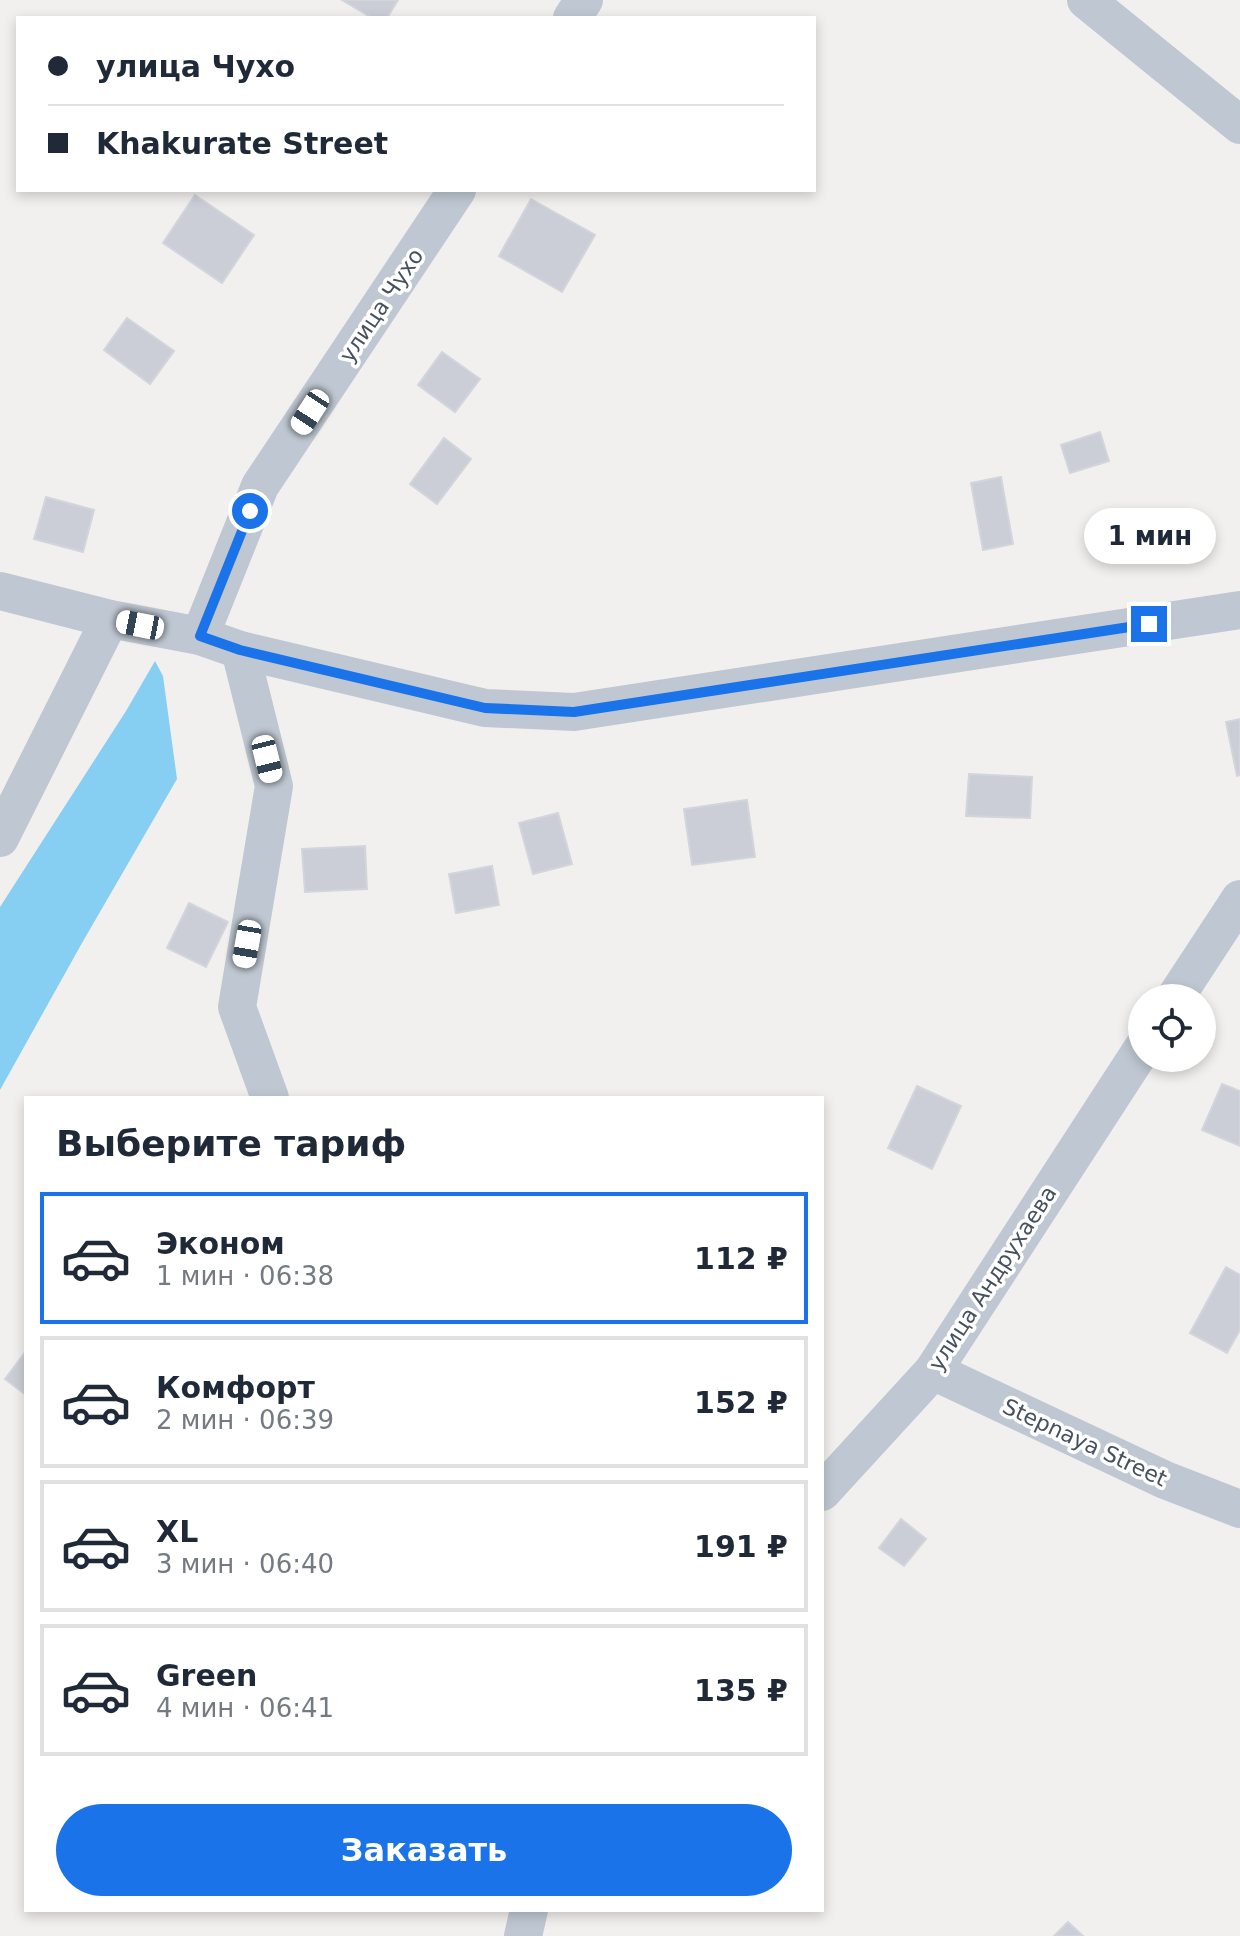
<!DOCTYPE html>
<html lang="ru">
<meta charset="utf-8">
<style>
:root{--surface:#fff;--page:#f2f2f3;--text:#1f2937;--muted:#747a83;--line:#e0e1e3;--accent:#1a73e8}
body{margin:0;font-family:"DejaVu Sans",sans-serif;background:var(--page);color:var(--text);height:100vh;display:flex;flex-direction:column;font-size:30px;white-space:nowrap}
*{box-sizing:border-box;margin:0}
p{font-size:26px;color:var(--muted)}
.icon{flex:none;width:44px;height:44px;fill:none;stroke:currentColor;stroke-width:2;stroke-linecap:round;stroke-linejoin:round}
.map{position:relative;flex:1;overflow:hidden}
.details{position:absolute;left:24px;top:1096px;width:800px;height:816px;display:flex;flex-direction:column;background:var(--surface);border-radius:0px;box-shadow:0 4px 12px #0003}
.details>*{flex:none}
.banner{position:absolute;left:16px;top:16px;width:800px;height:176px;border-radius:0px;box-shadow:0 4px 12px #0003;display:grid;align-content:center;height:176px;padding:0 32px;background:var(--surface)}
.tools{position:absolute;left:1128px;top:984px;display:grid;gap:16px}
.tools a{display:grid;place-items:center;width:88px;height:88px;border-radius:50%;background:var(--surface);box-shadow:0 4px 12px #0003;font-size:40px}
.end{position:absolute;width:36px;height:36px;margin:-18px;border:10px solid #1a73e8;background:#fff;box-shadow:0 0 0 4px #fff}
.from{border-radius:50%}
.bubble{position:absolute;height:56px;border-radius:28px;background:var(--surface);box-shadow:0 4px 12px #0003;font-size:26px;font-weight:700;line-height:56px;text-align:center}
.car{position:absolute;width:24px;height:48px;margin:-24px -12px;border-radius:10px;box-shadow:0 0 6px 2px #0007;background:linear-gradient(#fff 24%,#345 0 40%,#fff 0 76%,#345 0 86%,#fff 0)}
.banner b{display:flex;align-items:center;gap:28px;height:76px;font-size:30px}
.banner b+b{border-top:2px solid var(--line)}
.banner i{width:20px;height:20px;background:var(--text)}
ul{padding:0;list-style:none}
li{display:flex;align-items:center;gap:24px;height:132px;margin:0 16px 12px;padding:0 16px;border:4px solid var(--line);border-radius:0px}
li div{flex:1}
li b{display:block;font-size:30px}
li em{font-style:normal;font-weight:700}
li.selected{border-color:var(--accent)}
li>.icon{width:72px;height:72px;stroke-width:1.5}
h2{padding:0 32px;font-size:36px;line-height:96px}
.button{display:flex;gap:16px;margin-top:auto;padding:16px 32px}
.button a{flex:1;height:92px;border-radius:48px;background:var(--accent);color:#fff;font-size:32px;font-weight:700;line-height:92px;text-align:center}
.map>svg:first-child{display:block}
</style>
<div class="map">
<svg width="1240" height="1936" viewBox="0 0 1240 1936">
<rect width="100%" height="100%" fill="#f2f0ef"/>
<!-- water -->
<polygon fill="#86cff2" points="155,661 163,676 177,779 82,943 0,1090 0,907 126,711"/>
<!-- building -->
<g fill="#cbced6" stroke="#d3d5dc" stroke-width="2">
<polygon points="342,0 398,0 387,18 372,18"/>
<polygon points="195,195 254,235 222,283 163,243"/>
<polygon points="531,199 595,235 562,292 499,256"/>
<polygon points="127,318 174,351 150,384 104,350"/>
<polygon points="442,352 480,379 455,412 418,385"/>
<polygon points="1100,432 1109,461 1070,473 1061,445"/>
<polygon points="444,438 471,459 437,504 410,484"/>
<polygon points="1001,477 1013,544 983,550 971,483"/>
<polygon points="46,497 94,510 83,552 34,539"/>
<polygon points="1240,719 1240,775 1237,776 1226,722"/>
<polygon points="969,774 1032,777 1030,818 966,816"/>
<polygon points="747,800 755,857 692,865 684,809"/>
<polygon points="558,813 572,864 533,874 519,823"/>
<polygon points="365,846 367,889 305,892 302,849"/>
<polygon points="492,866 499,905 456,913 449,874"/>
<polygon points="189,903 228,922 206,967 167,948"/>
<polygon points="1222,1084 1240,1091 1240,1146 1202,1130"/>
<polygon points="917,1086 961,1106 932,1169 888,1148"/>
<polygon points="1226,1267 1240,1275 1240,1330 1227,1353 1190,1333"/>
<polygon points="26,1351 26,1395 5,1379"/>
<polygon points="901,1519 926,1539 904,1566 879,1548"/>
<polygon points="1068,1922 1083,1936 1054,1936"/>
</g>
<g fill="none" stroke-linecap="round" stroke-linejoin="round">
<!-- minor -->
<g stroke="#bfc8d2" stroke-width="38">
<polyline points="1086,0 1240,125"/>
<polyline points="572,18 584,0"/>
<polyline points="0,591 110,619 200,636 240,650 485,708 574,712 1240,610"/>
<polyline points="200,636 260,486 457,190"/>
<polyline points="240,650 274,786 237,1007 270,1098"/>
<polyline points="0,838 110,619"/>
<polyline points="1175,998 1240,899"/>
<polyline points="933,1371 1165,1480 1240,1509"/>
<polyline points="822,1492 933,1371 1142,1049"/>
<polyline points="523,1936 529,1910"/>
</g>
</g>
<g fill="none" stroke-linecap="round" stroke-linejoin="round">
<!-- route -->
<polyline stroke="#1a73e8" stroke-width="10" points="250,511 200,636 240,650 485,708 574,712 1149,624"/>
</g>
<g text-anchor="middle" stroke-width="7" stroke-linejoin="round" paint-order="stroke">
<!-- street labels -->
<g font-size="22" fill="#46505f" stroke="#fff">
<text transform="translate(381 305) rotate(-56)" y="8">улица Чухо</text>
<text transform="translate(992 1278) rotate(-57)" y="8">улица Андрухаева</text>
<text transform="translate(1085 1442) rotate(25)" y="8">Stepnaya Street</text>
</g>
</g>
</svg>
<div class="tools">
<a><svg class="icon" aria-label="locate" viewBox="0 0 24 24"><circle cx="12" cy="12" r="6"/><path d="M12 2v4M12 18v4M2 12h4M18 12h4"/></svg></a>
</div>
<i class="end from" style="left:250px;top:511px"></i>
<i class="end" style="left:1149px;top:624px"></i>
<div class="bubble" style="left:1084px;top:508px;width:132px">1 мин</div>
<i class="car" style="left:310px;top:412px;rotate:213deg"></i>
<i class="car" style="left:140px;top:625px;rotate:281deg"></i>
<i class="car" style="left:267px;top:759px;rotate:166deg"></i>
<i class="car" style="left:247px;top:944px;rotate:190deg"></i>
<div class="banner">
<b><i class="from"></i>улица Чухо</b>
<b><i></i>Khakurate Street</b>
</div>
<section class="details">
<h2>Выберите тариф</h2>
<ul>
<li class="selected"><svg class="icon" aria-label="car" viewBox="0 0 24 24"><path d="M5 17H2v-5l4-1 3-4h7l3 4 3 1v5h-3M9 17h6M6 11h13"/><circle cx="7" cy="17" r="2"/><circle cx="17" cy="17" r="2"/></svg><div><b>Эконом</b><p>1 мин · 06:38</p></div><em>112 ₽</em></li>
<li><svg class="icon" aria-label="car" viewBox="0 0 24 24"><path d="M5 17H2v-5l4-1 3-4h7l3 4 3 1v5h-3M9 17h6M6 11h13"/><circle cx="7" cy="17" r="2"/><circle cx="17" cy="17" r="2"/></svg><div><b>Комфорт</b><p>2 мин · 06:39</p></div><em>152 ₽</em></li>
<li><svg class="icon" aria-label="car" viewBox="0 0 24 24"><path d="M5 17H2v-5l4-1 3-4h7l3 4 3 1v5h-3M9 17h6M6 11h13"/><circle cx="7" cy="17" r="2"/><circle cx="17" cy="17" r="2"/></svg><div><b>XL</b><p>3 мин · 06:40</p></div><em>191 ₽</em></li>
<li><svg class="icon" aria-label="car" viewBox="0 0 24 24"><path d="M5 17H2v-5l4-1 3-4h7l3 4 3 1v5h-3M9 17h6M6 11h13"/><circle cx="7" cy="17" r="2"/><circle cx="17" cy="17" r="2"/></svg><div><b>Green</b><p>4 мин · 06:41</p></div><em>135 ₽</em></li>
</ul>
<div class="button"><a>Заказать</a></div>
</section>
</div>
